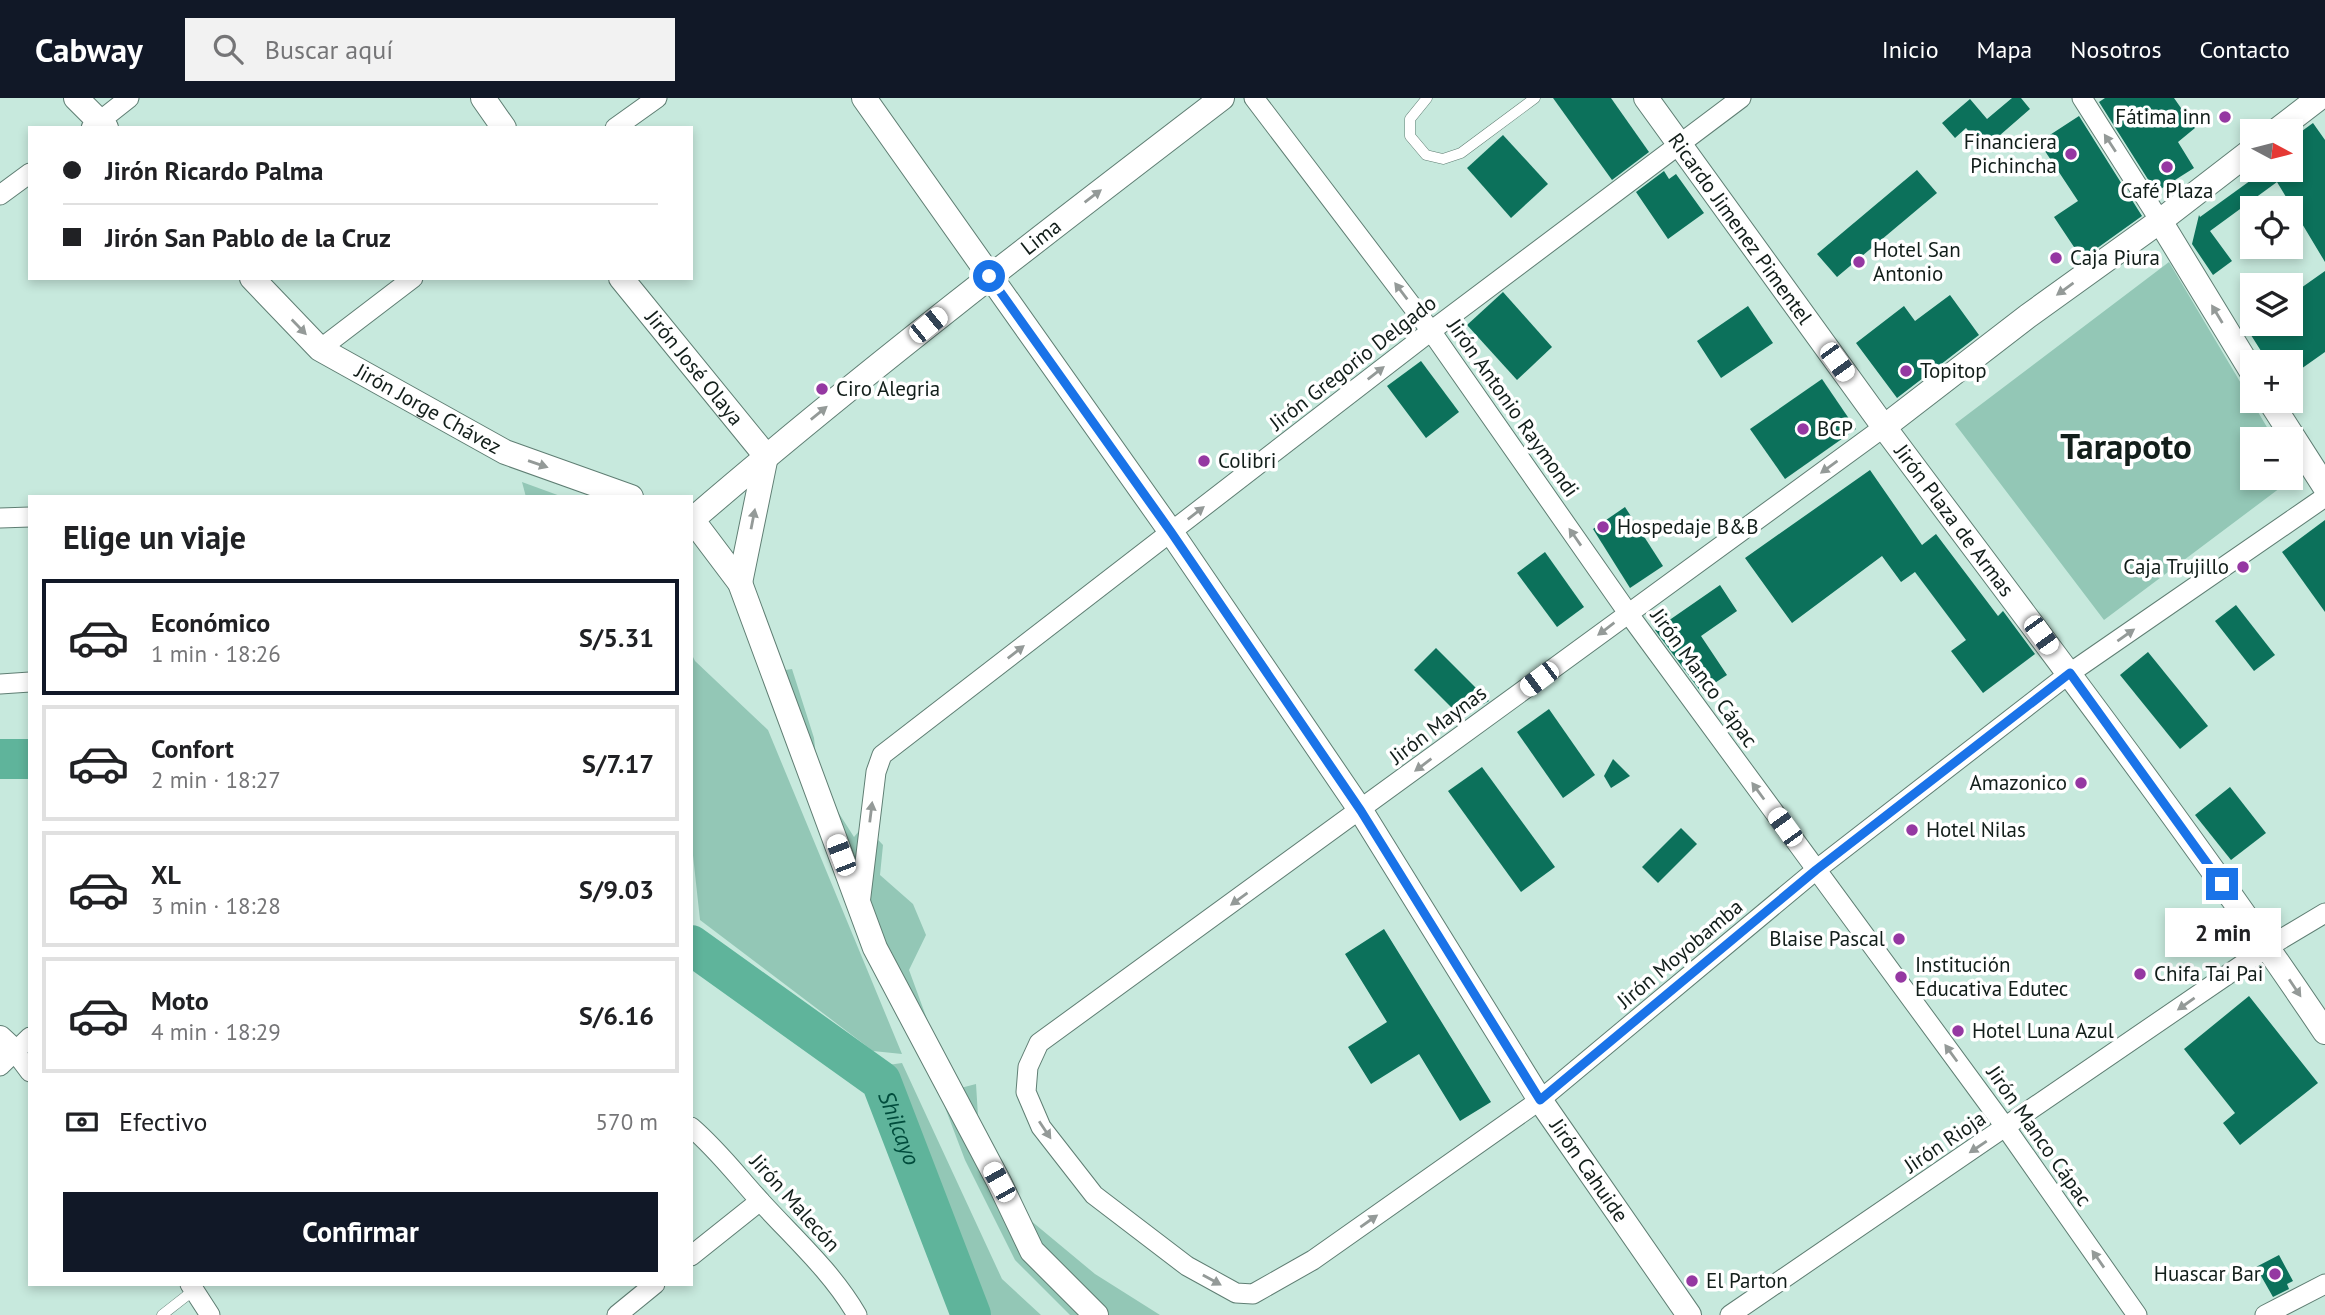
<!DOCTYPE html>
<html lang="es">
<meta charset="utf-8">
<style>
:root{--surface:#fff;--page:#f2f2f2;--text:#202124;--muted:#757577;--line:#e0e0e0;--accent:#111827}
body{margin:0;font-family:"PT Sans",sans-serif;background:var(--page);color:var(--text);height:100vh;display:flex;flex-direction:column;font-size:26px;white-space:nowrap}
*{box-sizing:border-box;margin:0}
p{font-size:23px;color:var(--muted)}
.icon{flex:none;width:38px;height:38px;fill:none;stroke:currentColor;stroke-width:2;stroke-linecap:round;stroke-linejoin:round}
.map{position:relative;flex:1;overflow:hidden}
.drawer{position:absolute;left:28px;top:397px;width:665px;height:791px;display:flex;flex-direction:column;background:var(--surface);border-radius:0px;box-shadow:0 4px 10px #0003}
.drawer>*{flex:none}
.banner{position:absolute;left:28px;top:28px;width:665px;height:154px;border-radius:0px;box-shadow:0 4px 10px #0003;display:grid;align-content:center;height:154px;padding:0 35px;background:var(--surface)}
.needle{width:46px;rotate:97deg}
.buttons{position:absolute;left:2240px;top:21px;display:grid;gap:14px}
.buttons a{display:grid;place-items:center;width:63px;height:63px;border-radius:0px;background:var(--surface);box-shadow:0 4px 10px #0003;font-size:35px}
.end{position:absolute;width:32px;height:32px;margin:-16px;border:9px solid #1a73e8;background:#fff;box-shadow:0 0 0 4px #fff}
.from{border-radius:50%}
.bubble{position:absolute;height:49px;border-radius:0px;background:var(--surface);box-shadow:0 4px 10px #0003;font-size:23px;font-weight:800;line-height:49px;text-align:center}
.car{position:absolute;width:21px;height:42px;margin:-21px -10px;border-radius:9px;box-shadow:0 0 5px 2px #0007;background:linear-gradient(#fff 24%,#345 0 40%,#fff 0 76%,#345 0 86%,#fff 0)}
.banner b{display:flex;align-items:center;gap:24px;height:66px;font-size:26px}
.banner b+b{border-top:2px solid var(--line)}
.banner i{width:18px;height:18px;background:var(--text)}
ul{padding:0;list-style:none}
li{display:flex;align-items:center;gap:21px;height:116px;margin:0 14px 10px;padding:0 21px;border:4px solid var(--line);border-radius:0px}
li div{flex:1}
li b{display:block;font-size:26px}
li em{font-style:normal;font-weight:800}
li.selected{border-color:var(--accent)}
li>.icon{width:63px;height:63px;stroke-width:1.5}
h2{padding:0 35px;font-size:32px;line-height:84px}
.pay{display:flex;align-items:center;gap:18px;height:77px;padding:0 35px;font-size:26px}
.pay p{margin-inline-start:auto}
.button{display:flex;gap:14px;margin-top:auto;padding:14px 35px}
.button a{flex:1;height:80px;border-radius:0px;background:var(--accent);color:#fff;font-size:28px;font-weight:800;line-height:80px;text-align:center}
header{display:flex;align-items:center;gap:42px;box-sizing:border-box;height:98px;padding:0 35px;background:var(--accent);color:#fff}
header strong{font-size:33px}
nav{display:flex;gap:38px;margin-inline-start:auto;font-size:24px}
.search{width:490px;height:63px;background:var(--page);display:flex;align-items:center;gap:18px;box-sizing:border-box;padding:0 24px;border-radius:0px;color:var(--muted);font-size:26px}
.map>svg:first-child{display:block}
</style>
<header>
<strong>Cabway</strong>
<div class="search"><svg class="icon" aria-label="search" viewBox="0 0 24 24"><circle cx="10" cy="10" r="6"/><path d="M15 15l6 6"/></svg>Buscar aquí</div>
<nav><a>Inicio</a><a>Mapa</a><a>Nosotros</a><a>Contacto</a></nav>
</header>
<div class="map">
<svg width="2325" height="1217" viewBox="0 0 2325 1217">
<rect width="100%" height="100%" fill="#c7e9dd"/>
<!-- green -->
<g fill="#93c7b6">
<polygon points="2169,164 2274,341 2252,341 2252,380 2291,380 2291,369 2296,378 2104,522 1955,326"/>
<polygon points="522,384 563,399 526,399"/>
<polygon points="691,555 695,563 768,632 902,956 873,953 700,822 691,739"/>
<polygon points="792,571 814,640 816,658 833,706 854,739 864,727 883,747 880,777 913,806 926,837 909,872 953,992 976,986 978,1018 1030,1122 1095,1176 1160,1217 1070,1217 1015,1162 965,1062 779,573"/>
<polygon points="902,965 1002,1181 1041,1217 986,1217 937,1090 881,968"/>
</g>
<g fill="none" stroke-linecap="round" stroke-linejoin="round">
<!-- river -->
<g stroke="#5fb49b" stroke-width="40">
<polyline points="0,661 30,661"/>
<path id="s1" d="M691 847 881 983 971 1217"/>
</g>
</g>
<!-- building -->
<g fill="#0c715b">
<polygon points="1553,0 1611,0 1649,54 1612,82"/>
<polygon points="2012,0 2021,0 2030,11 1984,51 1966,30 1955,40 1942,25 1970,1 1987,21"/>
<polygon points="2105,0 2174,0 2195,30 2178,44 2194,70 2156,94 2099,4"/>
<polygon points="2079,18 2142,118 2082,161 2054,119 2078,103 2039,44"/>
<polygon points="2313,25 2325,42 2325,164 2277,84 2210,133 2232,163 2213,177 2192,146 2199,117 2200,119 2265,72 2291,72 2291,41"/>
<polygon points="1503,37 1548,86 1511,120 1467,70"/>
<polygon points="1917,72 1937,95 1837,179 1817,156"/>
<polygon points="1664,73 1669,81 1676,76 1704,115 1668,141 1636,94"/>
<polygon points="2325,173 2325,254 2291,278 2291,264 2268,264 2244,226 2291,226 2291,197"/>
<polygon points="1503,194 1552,249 1517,282 1467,227"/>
<polygon points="1950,197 1979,237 1897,300 1856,245 1904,208 1915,223"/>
<polygon points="1748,208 1773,245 1721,280 1697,243"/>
<polygon points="1421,263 1459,314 1426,340 1387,288"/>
<polygon points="1822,281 1856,331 1785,381 1750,331"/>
<polygon points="1870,372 1922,447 1936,436 1998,518 2003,513 2035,556 1983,595 1951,553 1966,542 1915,474 1901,484 1882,458 1792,525 1745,460"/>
<polygon points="1625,409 1663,468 1630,490 1593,431"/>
<polygon points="2325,422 2325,514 2282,454"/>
<polygon points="1545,454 1584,509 1557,529 1517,475"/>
<polygon points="1720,487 1737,513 1701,538 1727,577 1701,594 1655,532"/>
<polygon points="2236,507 2275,557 2254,573 2215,523"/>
<polygon points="1436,550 1489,603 1460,618 1414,572"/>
<polygon points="2148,554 2208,628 2180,651 2120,577"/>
<polygon points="1549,611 1595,677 1563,700 1517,634"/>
<polygon points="1613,661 1630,678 1611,690 1604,678"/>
<polygon points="1482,669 1555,769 1521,794 1448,693"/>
<polygon points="2230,689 2266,735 2231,762 2195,717"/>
<polygon points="1681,730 1697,746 1658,785 1642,769"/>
<polygon points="1384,831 1491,1004 1460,1023 1419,956 1371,986 1348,949 1387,924 1345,856"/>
<polygon points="2249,898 2318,985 2240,1047 2223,1025 2235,1015 2184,951"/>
<polygon points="2279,1157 2293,1183 2287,1186 2289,1191 2273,1199 2256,1169"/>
</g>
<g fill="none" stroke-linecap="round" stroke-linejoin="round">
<defs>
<g id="service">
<polyline points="1427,0 1410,21 1410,38 1426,57 1443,61 1461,55 1535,0"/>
<polyline points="162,1217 194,1192"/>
</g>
<g id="minor">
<polyline points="1254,0 1431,233 1628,515 2006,1030 2137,1217"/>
<polyline points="2082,0 2160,123"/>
<polyline points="91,30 129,0"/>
<polyline points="615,30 657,0"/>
<polyline points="0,97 30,75"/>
<polyline points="320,251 413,180"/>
<path d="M1884 329C1602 534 1322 741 1039 945L1028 969 1026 994 1041 1029 1094 1097 1187 1168 1236 1195 1253 1196 1313 1162 1540 1002 1816 772 2070 575 2325 399"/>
<polyline points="0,420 30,419"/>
<polyline points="0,586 30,584"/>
<polyline points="860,806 876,674 882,657 1431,233 1741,0"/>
<polyline points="15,954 30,974"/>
<polyline points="0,968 30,939"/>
<path d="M691 1029C719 1053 738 1079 762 1105 795 1141 832 1174 857 1217"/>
<polyline points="691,1158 760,1103"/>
<polyline points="190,1186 210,1217"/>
<polyline points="617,1217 655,1186"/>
<polyline points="1730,1217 2268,849 2325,815"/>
<polyline points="2265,1217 2325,1186"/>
</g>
<g id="tertiary">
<polyline points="76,0 106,30"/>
<polyline points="483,0 504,30"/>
<path id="s2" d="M864 0 1171 434 1361 713 1540 1002 1689 1217"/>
<path id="s3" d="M1646 0C1725 110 1804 220 1884 329 2033 529 2186 727 2325 934"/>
<polyline points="2276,33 2319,0"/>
<polyline points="2160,123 2252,274"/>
<path id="s4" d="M252 180 320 251 505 354 631 399"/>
<path id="s5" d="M621 180 766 358"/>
<polyline points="2270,303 2325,389"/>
<polyline points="1884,329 2028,218 2160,123 2252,52"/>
<polyline points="691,420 740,485 875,850 999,1084 1032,1153 1096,1217"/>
<path id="s6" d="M693 421C864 274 1043 137 1222 0"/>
<polyline points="740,485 766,358"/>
<polyline points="0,940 15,954"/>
</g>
</defs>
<!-- service casing -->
<use href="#service" stroke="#5f7e73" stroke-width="11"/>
<!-- minor casing -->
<use href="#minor" stroke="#5f7e73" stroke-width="21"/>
<!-- tertiary casing -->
<use href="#tertiary" stroke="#5f7e73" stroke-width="26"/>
<!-- service -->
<use href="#service" stroke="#fff" stroke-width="10"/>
<!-- minor -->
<use href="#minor" stroke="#fff" stroke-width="19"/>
<!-- tertiary -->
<use href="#tertiary" stroke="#fff" stroke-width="24"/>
</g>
<!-- one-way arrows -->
<defs><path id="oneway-solid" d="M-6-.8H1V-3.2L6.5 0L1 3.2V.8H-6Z" transform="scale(1.75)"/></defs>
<g fill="#949a98">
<use href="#oneway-solid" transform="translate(2110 45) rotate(-123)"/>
<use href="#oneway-solid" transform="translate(1093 98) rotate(-37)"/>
<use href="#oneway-solid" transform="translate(2065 191) rotate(144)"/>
<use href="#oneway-solid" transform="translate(1401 193) rotate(-127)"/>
<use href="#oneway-solid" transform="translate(2217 216) rotate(-121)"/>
<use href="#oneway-solid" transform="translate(299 229) rotate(46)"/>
<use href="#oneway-solid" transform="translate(1376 275) rotate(-38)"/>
<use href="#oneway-solid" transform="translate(819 315) rotate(-39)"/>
<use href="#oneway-solid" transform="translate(538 366) rotate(19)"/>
<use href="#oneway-solid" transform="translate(1829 369) rotate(144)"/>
<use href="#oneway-solid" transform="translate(1196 415) rotate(-38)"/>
<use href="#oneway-solid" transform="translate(753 421) rotate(-79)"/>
<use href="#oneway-solid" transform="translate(1575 439) rotate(-125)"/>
<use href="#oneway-solid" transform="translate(1606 531) rotate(143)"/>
<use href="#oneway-solid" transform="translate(2126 537) rotate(-35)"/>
<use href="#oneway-solid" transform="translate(1016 554) rotate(-38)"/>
<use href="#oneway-solid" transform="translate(1423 667) rotate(143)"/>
<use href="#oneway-solid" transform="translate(1758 693) rotate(-126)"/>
<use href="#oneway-solid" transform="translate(871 714) rotate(-83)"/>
<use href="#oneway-solid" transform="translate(1239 801) rotate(144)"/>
<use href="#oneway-solid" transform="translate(2295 890) rotate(56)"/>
<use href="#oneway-solid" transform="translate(2186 906) rotate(145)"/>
<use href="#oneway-solid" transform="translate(1951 955) rotate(-126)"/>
<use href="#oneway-solid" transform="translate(1045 1032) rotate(56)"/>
<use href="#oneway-solid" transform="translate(1978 1049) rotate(146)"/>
<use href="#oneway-solid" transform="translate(1369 1123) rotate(-35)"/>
<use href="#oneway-solid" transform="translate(2098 1161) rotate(-125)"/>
<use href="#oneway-solid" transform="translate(1212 1182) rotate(29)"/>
</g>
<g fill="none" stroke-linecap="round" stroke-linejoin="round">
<!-- route -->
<polyline stroke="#1a73e8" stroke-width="9" points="989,178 1171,434 1361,713 1540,1002 1816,772 2070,575 2222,786"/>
</g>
<!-- markers -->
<g fill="#9538a2" stroke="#fff" stroke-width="2.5">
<circle cx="2225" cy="19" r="7"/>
<circle cx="2071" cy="56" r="7"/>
<circle cx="2167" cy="69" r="7"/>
<circle cx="2056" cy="160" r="7"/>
<circle cx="1859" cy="164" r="7"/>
<circle cx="1906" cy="273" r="7"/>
<circle cx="822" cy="291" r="7"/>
<circle cx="1803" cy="331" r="7"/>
<circle cx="1204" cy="363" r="7"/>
<circle cx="1603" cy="429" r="7"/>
<circle cx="2243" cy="469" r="7"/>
<circle cx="2081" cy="685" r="7"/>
<circle cx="1912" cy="732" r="7"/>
<circle cx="1899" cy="841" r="7"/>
<circle cx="2140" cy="876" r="7"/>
<circle cx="1901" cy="879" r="7"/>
<circle cx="1958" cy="933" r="7"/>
<circle cx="2275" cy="1176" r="7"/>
<circle cx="1692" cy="1183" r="7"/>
</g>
<g text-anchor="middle" stroke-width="7" stroke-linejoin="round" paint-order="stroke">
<!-- poi labels -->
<g font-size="21" fill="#121e1a" stroke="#fff" text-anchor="start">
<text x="2211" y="26" text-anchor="end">Fátima inn</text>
<text x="2057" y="51" text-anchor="end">Financiera<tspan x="2057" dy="24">Pichincha</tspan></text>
<text x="2167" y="100" text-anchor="middle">Café Plaza</text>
<text x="1873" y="159">Hotel San<tspan x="1873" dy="24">Antonio</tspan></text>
<text x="2070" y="167">Caja Piura</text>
<text x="1920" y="280">Topitop</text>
<text x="836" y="298">Ciro Alegria</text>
<text x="1817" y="338">BCP</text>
<text x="1218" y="370">Colibri</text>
<text x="1617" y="436">Hospedaje B&amp;B</text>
<text x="2229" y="476" text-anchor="end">Caja Trujillo</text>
<text x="2067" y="692" text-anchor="end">Amazonico</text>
<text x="1926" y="739">Hotel Nilas</text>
<text x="1885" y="848" text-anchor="end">Blaise Pascal</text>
<text x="1915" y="874">Institución<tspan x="1915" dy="24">Educativa Edutec</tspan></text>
<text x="2154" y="883">Chifa Tai Pai</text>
<text x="1972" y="940">Hotel Luna Azul</text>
<text x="2261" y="1183" text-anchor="end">Huascar Bar</text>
<text x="1706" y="1190">El Parton</text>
</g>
<!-- street labels -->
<g font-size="21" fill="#121e1a" stroke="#fff">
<text dy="7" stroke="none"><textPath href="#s3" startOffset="161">Ricardo Jimenez Pimentel</textPath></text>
<text dy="7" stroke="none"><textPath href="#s6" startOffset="448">Lima</textPath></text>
<text transform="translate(1353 265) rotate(-38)" y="7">Jirón Gregorio Delgado</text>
<text dy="7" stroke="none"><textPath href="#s5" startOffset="116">Jirón José Olaya</textPath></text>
<text transform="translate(1513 310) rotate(55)" y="7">Jirón Antonio Raymondi</text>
<text dy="7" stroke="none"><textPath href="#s4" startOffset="222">Jirón Jorge Chávez</textPath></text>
<text dy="7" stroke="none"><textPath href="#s3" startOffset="523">Jirón Plaza de Armas</textPath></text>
<text transform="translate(1704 580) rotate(54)" y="7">Jirón Manco Cápac</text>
<text transform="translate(1438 627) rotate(-37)" y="7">Jirón Maynas</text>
<text transform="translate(1680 856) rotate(-40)" y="7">Jirón Moyobamba</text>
<text transform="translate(2039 1038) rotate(55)" y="7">Jirón Manco Cápac</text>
<text transform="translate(1945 1044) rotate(-34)" y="7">Jirón Rioja</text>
<text dy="7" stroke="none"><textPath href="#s2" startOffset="1295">Jirón Cahuide</textPath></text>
<text transform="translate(795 1105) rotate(48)" y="7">Jirón Malecón</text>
</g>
<!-- water labels -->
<g font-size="23" font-style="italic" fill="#004c3c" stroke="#fff">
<text dy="8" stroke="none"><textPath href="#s1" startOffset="284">Shilcayo</textPath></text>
</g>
<!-- town labels -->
<g font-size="35" font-weight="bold" fill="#121e1a" stroke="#fff">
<text x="2126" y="361">Tarapoto</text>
</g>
</g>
</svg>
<div class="buttons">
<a><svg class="needle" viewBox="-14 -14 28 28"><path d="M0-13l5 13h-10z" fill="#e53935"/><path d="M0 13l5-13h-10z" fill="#757577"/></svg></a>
<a><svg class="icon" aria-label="locate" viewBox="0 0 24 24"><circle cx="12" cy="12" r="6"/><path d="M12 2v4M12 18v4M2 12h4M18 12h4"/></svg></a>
<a><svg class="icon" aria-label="layers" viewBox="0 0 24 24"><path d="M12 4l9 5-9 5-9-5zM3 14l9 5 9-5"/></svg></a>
<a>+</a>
<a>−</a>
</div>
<i class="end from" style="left:989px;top:178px"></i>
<i class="end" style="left:2222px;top:786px"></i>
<div class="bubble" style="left:2165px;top:810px;width:116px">2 min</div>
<i class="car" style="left:928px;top:227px;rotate:51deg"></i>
<i class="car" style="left:1837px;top:264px;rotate:144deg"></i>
<i class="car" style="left:2041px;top:537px;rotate:144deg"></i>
<i class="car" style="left:1539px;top:581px;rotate:233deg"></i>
<i class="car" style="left:1785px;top:729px;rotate:324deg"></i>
<i class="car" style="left:841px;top:757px;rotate:339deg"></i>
<i class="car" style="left:999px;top:1084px;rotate:331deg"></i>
<div class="banner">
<b><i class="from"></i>Jirón Ricardo Palma</b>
<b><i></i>Jirón San Pablo de la Cruz</b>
</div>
<section class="drawer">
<h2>Elige un viaje</h2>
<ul>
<li class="selected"><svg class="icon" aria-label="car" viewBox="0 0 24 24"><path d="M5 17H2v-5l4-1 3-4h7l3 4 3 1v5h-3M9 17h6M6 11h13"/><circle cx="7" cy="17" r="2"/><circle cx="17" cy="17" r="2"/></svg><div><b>Económico</b><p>1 min · 18:26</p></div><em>S/5.31</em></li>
<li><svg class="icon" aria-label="car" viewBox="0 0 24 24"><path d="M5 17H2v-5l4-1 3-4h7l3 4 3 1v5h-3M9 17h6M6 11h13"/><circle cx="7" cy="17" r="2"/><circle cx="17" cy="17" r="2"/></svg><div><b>Confort</b><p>2 min · 18:27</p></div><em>S/7.17</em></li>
<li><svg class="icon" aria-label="car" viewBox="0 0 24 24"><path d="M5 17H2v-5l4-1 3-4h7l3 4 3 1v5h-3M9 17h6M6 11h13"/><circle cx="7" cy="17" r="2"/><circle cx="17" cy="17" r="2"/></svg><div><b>XL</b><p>3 min · 18:28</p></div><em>S/9.03</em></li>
<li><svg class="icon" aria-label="car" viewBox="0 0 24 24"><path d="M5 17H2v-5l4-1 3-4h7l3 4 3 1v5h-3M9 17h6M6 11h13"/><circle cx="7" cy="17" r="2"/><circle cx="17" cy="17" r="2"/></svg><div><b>Moto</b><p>4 min · 18:29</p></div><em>S/6.16</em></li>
</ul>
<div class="pay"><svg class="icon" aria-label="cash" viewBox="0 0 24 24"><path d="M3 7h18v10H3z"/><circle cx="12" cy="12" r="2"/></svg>Efectivo<p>570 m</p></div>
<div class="button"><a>Confirmar</a></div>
</section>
</div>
